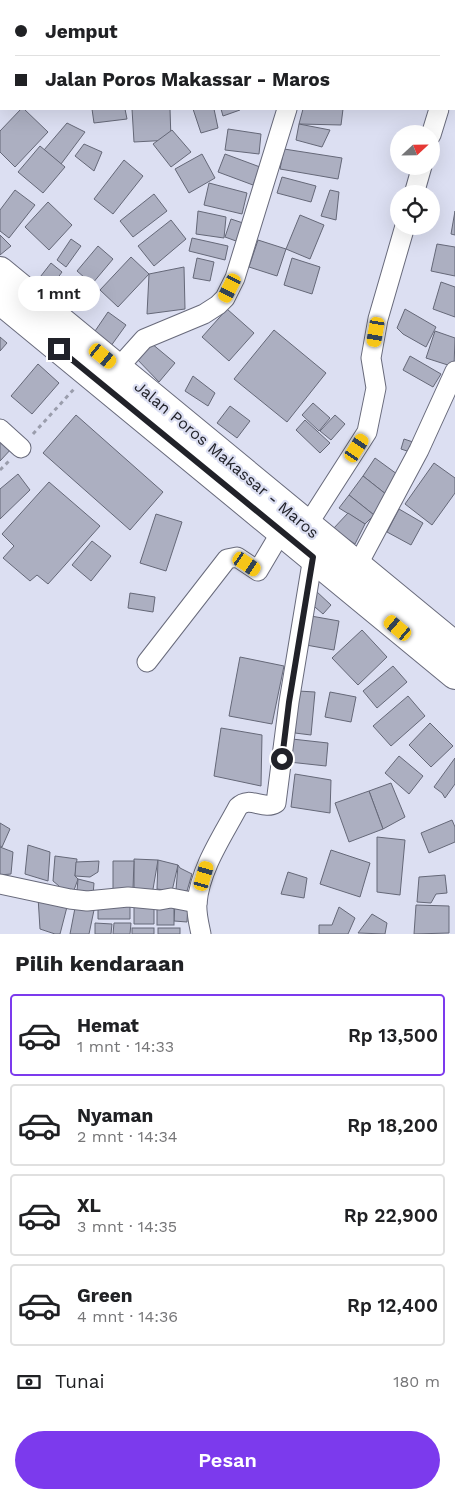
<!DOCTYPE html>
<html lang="id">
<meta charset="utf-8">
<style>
:root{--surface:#fff;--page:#f2f2f2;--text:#202124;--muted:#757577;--line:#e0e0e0;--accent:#7c3aed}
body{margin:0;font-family:"Work Sans",sans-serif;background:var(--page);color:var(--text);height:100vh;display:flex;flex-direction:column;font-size:19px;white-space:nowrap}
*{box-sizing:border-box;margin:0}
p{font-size:16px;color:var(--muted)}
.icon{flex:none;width:28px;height:28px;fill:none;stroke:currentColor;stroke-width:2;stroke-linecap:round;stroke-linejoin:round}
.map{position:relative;height:934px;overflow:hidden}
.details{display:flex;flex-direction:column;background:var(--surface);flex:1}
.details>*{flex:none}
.guide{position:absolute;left:0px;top:0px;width:455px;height:110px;box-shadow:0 5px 20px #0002;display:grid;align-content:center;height:110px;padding:0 15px;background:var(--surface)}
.needle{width:32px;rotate:68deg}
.buttons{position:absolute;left:390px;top:125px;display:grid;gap:10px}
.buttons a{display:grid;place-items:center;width:50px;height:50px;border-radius:50%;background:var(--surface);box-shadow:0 5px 20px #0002;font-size:25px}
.end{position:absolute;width:22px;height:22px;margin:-11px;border:6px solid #212229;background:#fff;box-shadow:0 0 0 2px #fff}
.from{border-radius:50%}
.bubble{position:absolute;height:35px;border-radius:18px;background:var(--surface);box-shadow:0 5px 20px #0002;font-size:16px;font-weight:600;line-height:35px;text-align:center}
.car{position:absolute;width:15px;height:30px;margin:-15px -8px;border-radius:6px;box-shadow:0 0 4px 1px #0007;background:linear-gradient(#f5c518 24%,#345 0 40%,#f5c518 0 76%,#345 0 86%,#f5c518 0)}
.guide b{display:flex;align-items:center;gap:18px;height:48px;font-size:19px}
.guide b+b{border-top:1px solid var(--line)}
.guide i{width:12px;height:12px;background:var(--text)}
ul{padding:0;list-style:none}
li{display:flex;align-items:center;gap:15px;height:82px;margin:0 10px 8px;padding:0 5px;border:2px solid var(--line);border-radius:5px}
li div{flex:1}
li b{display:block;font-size:19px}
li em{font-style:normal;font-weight:600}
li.active{border-color:var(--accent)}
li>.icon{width:45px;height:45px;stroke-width:1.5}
h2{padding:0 15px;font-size:22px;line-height:60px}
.pay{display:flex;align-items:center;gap:12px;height:55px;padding:0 15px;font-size:19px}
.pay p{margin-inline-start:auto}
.cta{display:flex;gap:10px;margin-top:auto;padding:10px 15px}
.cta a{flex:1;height:58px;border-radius:30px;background:var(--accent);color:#fff;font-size:20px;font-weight:600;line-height:58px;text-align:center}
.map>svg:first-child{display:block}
</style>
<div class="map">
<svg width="455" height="934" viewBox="0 0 455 934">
<rect width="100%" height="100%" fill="#dcdff2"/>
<!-- building -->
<g fill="#acafc1" stroke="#656878">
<rect x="333" y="0" width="36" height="1"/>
<polygon points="21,109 24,109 48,132 15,167 0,152 0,131"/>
<polygon points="92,109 125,109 127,119 94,123"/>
<polygon points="132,109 170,109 171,140 134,142"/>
<polygon points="193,109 214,109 218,128 201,133"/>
<polygon points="221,109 240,109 240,110 223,116"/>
<polygon points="303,109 343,109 341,125 299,124"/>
<polygon points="67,123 85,132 61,164 44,150"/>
<polygon points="299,124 330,130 322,147 296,140"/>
<polygon points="228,129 261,134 259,154 225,150"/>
<polygon points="172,130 191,152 171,167 153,144"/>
<polygon points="84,144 102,152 94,171 75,156"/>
<polygon points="40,146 65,167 43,193 18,172"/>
<polygon points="284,149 342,158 338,179 280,169"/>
<polygon points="202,154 215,178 189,193 175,169"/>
<polygon points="225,154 260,167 253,185 218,172"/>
<polygon points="124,160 143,176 113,214 94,199"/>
<polygon points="282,177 316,186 311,202 277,193"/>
<polygon points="209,183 247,193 242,214 204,205"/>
<polygon points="15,190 35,205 9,238 0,231 0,210"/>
<polygon points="330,190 339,192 336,220 321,216"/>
<polygon points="154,194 167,211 133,237 120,221"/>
<polygon points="48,202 72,225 49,250 25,227"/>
<polygon points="198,211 226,217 224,238 196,234"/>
<polygon points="455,211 455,235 451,234"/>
<polygon points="300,215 324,225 310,259 286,249"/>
<polygon points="231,219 243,223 236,241 225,237"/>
<polygon points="171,220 186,239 154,266 138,246"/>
<polygon points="0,235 11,246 0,255"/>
<polygon points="192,238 228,246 225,260 189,251"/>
<polygon points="71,239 81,246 66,267 57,260"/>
<polygon points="258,240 286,249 277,276 249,267"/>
<polygon points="437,244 455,247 455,276 431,271"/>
<polygon points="98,246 113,259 92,284 77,271"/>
<polygon points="131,257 149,274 118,307 100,290"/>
<polygon points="197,258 214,262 210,281 193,278"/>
<polygon points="292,258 320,267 312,294 284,285"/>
<polygon points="51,263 62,272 49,290 37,281"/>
<polygon points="184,267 185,309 147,314 149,274"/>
<polygon points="441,282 455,287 455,317 433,309"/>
<polygon points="227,309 254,333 229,361 202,337"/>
<polygon points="405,309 436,327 426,347 403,334 397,328"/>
<polygon points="108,312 126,325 108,350 91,337"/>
<polygon points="274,330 326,373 287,422 234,379"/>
<polygon points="435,331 455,338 454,367 426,358"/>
<polygon points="0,337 7,343 0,351"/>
<polygon points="151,343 175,363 159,382 135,357"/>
<polygon points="410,356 441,374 433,387 403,370"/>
<polygon points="38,364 59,383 32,414 11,396"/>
<polygon points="193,376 215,393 208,406 185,391"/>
<polygon points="313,403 330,418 319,431 302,415"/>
<polygon points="230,406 250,421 237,438 217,423"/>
<polygon points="76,415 163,492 130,530 43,453"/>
<polygon points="335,415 345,424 331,440 320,431"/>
<polygon points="305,420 330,443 320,453 296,430"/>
<polygon points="0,436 13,447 0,461"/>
<polygon points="404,439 413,442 410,452 401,449"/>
<polygon points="375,458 401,477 387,495 363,476"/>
<polygon points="434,463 455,478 455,493 432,525 405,504"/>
<polygon points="18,474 30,490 0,519 0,489"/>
<polygon points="363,476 387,495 374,515 349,495"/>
<polygon points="49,482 100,526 48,584 37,575 30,581 3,558 14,546 2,534"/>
<polygon points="349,495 374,515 365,524 339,508"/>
<polygon points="399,509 423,523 411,545 387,532"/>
<polygon points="348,513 365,524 355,544 333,529"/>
<polygon points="156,514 182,522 166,571 140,563"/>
<polygon points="92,541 111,556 91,581 72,565"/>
<polygon points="316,591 331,605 323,614 308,601"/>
<polygon points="130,593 155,597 153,612 128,608"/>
<polygon points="311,616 339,621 334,650 306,645"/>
<polygon points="362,630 387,657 358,685 332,658"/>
<polygon points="240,657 284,666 272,724 229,716"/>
<polygon points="393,666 407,682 377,708 363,691"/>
<polygon points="298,691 315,692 311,735 295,733"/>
<polygon points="330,692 356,697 351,722 325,717"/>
<polygon points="408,696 425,716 391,746 373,726"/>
<polygon points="430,723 453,746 431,767 409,745"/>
<polygon points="221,728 262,735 261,786 214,776"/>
<polygon points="292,739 328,743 326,766 289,762"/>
<polygon points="399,756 423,776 409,794 385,773"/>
<polygon points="455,758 455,784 445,798 442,793 434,787"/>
<polygon points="295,774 331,780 330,813 291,807"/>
<polygon points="391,783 405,817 383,829 369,791"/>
<polygon points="369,791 383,829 349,842 335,803"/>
<polygon points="452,820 455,827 455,842 429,853 421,833"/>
<polygon points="0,823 10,829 2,847 0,846"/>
<polygon points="377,837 405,840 400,895 377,892"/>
<polygon points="28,845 50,852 48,881 25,874"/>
<polygon points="0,847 13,852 11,874 0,875"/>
<polygon points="331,850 370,863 360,897 320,884"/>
<polygon points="55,856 77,859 75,876 78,879 73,893 58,892 59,886 53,881"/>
<polygon points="134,859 158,860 152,895 134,892"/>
<polygon points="158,860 178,865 172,891 157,889"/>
<polygon points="99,861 98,872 90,877 75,876 76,862"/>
<polygon points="113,861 134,861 133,889 113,889"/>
<polygon points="178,865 180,868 192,874 187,891 176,890"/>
<polygon points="288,872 307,878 304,898 281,894"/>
<polygon points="445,875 447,893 436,894 431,903 417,902 419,877"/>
<polygon points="78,879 94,883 93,895 77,891"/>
<polygon points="38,897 68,903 60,934 55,934 40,929"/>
<polygon points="98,901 130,902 130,919 98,919"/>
<polygon points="154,903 154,924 134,924 134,904"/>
<polygon points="175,903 188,904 187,922 174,921"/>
<polygon points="416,905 449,906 449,933 414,934"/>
<rect x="157" y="906" width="17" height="19"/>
<polygon points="339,907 355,918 348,934 319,934 319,925 332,925"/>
<polygon points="75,908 94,910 89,934 70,934"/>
<polygon points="372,914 387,923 385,934 358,933"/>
<polygon points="95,923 112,924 111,934 95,934"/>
<polygon points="114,923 131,923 130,934 113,934"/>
<rect x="132" y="928" width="22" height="6"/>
<rect x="158" y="928" width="22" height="6"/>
</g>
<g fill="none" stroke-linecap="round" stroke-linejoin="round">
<defs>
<g id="minor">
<polyline points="0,16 1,23"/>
<polyline points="454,58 455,53"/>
<polyline points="0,68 1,61"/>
<polyline points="431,135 439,109"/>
<polyline points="414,194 422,166"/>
<polyline points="118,368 144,339 204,314 218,305 225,298 235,278 287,109"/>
<polyline points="0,429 21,448"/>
<polyline points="301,535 367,432 376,388 371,358 378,319 405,226"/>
<polyline points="357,566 419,450 455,371"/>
<polyline points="147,662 227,559 237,557 258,571 281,532"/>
<polyline points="0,884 70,899 87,901 128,897 160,900 171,898 197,903"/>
<path d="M201 934C199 924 196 913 197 903 200 869 222 837 238 807 250 795 263 811 276 803L289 702 313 557"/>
</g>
<g id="highway">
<polyline points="0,271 455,646"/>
<polyline points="0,300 455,675"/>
</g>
</defs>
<!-- minor casing -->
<use href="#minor" stroke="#686a7b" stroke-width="21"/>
<!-- highway casing -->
<use href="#highway" stroke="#686a7b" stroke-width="30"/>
<!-- path -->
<g stroke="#9a9dac" stroke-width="3" stroke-dasharray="4 4" stroke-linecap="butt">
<polyline points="33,434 74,389"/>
<polyline points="0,470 9,461"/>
</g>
<!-- minor -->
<use href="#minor" stroke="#fff" stroke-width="19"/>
<!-- highway -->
<use href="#highway" stroke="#fff" stroke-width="28"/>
</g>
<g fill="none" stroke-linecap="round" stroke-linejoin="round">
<!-- route -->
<polyline stroke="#212229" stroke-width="6" points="59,349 313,557 289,702 282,759"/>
</g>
<g text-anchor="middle" stroke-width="4.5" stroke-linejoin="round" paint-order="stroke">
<!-- street labels -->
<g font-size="16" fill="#212229" stroke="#dcdff2">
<text transform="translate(227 459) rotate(40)" y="6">Jalan Poros Makassar - Maros</text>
</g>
</g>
</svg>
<div class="buttons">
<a><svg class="needle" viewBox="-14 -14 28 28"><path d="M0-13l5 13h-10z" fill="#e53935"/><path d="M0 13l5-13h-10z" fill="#757577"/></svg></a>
<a><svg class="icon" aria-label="locate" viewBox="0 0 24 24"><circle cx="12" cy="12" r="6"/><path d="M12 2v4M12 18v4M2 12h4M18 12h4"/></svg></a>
</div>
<i class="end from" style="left:282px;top:759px"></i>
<i class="end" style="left:59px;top:349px"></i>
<div class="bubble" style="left:18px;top:276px;width:82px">1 mnt</div>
<i class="car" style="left:230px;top:288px;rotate:207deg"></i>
<i class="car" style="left:376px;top:332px;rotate:190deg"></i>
<i class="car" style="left:103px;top:356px;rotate:129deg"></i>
<i class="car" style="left:357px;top:448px;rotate:33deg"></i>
<i class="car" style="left:247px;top:564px;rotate:124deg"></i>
<i class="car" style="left:398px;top:628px;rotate:310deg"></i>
<i class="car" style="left:204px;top:876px;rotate:16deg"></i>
<div class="guide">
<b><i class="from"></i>Jemput</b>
<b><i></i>Jalan Poros Makassar - Maros</b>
</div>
</div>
<section class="details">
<h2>Pilih kendaraan</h2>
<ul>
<li class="active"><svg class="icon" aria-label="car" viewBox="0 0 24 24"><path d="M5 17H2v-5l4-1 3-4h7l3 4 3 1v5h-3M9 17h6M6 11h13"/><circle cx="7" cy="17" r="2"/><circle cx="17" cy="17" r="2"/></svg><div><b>Hemat</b><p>1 mnt · 14:33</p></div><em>Rp 13,500</em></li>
<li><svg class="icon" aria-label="car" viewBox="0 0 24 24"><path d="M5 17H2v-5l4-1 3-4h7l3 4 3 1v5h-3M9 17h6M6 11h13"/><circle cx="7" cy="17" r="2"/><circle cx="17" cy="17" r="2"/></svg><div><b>Nyaman</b><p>2 mnt · 14:34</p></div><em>Rp 18,200</em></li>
<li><svg class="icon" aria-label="car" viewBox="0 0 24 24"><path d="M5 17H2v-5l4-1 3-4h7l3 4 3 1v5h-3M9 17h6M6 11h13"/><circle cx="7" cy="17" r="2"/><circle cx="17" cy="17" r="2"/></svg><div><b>XL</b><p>3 mnt · 14:35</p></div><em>Rp 22,900</em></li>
<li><svg class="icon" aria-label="car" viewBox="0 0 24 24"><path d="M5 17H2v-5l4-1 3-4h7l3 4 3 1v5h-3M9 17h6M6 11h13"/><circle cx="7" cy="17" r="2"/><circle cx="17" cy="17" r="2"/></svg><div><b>Green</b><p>4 mnt · 14:36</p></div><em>Rp 12,400</em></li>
</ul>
<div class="pay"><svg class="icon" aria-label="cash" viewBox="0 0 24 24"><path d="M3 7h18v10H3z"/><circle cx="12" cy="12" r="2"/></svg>Tunai<p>180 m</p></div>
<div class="cta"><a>Pesan</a></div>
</section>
